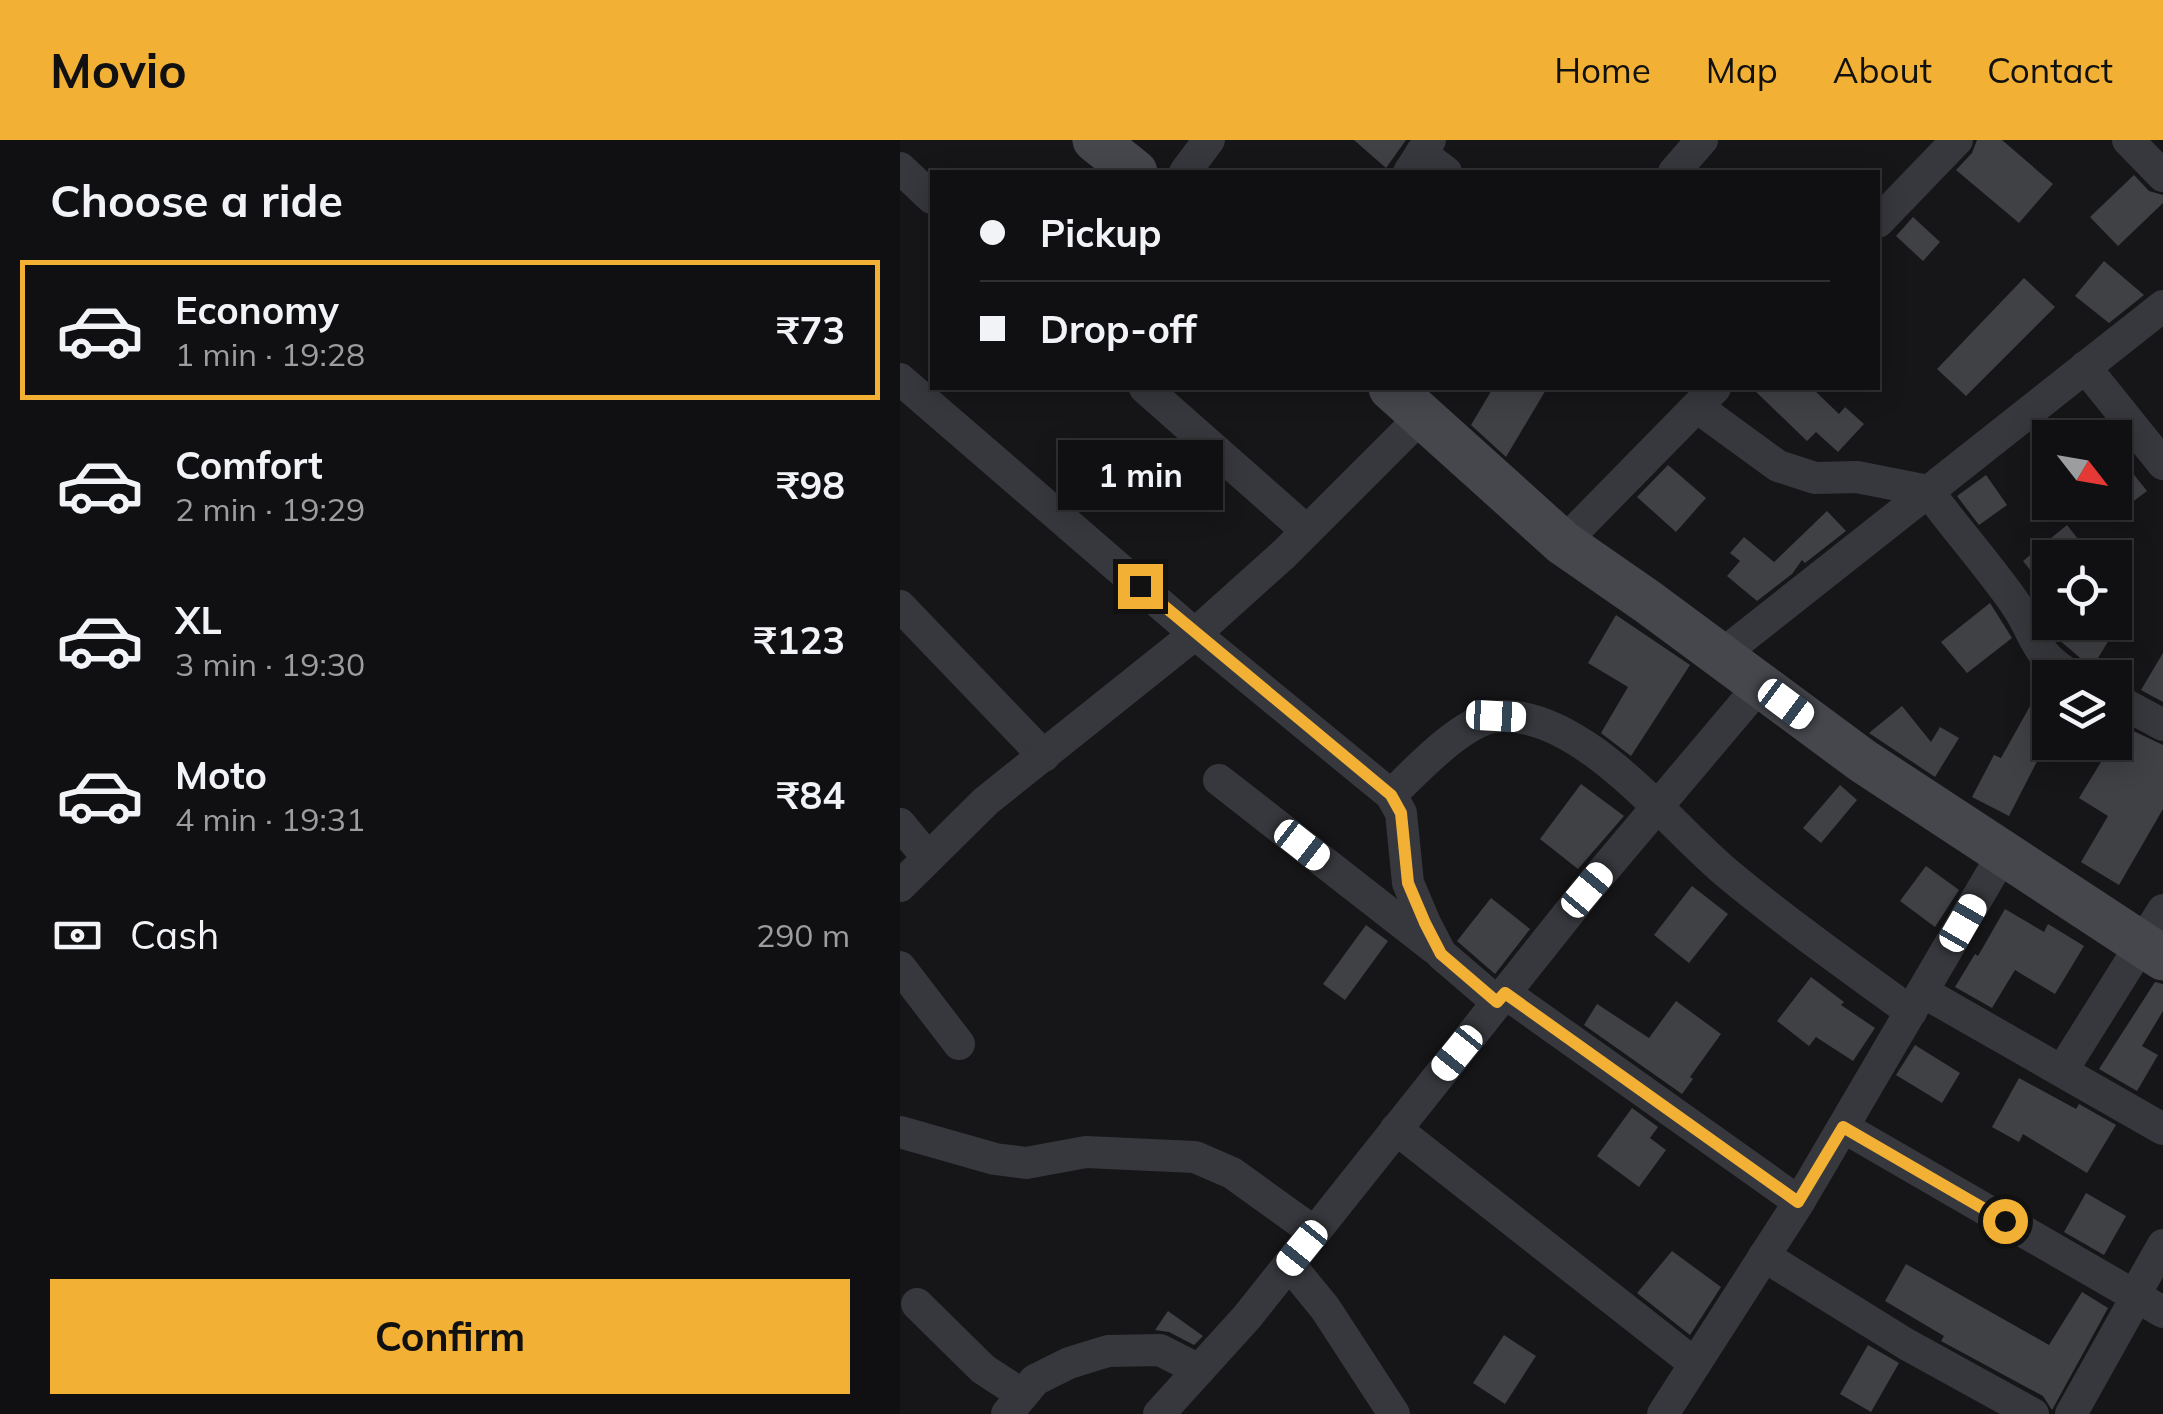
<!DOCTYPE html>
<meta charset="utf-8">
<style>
:root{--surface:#101012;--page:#19191b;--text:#f1f3f6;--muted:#9c9d9f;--line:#303032;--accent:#f2b134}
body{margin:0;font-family:Mulish,sans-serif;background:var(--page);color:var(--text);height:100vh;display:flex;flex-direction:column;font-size:38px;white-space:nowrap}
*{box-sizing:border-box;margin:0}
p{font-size:32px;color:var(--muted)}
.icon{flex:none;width:55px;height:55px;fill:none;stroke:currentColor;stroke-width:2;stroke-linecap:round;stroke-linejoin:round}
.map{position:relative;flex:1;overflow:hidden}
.sheet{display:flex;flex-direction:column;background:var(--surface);width:900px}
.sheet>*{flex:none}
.banner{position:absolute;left:30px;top:30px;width:950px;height:220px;border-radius:0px;box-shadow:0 5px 25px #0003,0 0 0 2px var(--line);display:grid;align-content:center;height:220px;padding:0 50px;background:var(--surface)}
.needle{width:65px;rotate:121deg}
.tools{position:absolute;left:1132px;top:280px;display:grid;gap:20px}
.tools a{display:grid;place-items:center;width:100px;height:100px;border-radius:0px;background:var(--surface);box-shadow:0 5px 25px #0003,0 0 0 2px var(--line);font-size:50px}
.end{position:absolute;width:45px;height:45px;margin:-22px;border:12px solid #f2b134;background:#111;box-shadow:0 0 0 5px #111}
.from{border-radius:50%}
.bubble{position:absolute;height:70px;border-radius:0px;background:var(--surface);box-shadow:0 5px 25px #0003,0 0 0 2px var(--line);font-size:32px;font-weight:700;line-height:70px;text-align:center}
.car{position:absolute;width:30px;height:60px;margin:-30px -15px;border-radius:12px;box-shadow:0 0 8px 2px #0007;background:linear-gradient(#fff 24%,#345 0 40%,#fff 0 76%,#345 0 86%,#fff 0)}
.banner b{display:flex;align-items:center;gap:35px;height:95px;font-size:38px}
.banner b+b{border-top:2px solid var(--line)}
.banner i{width:25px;height:25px;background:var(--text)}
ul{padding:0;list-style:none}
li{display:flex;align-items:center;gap:30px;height:140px;margin:0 20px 15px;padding:0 30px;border:5px solid transparent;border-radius:0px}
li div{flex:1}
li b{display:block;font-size:38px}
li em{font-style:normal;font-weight:700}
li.selected{border-color:var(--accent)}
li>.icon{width:90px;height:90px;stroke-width:1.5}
h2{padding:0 50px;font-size:45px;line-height:120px}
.pay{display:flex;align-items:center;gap:25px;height:110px;padding:0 50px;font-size:38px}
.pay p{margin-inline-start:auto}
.primary-button{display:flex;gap:20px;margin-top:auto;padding:20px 50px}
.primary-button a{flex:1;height:115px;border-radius:0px;background:var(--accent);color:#111;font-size:40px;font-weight:700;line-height:115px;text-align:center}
header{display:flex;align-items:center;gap:60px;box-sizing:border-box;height:140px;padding:0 50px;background:var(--accent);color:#111}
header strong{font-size:48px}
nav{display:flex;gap:55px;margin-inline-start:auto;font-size:35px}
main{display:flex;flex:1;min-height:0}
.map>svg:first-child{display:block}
</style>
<header>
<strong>Movio</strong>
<nav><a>Home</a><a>Map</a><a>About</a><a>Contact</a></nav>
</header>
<main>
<section class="sheet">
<h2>Choose a ride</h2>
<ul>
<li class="selected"><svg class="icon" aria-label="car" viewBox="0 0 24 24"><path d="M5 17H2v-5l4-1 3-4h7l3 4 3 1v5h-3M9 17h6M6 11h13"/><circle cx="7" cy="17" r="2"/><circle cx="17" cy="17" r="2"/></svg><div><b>Economy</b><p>1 min · 19:28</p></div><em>₹73</em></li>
<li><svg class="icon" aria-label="car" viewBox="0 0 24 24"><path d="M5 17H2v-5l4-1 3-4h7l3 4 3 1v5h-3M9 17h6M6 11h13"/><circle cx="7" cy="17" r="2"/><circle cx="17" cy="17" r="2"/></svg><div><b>Comfort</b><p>2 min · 19:29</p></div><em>₹98</em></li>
<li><svg class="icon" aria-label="car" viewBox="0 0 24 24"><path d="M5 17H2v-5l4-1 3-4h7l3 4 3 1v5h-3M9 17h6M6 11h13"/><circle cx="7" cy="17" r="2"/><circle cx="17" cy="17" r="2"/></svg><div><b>XL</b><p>3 min · 19:30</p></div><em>₹123</em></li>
<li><svg class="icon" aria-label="car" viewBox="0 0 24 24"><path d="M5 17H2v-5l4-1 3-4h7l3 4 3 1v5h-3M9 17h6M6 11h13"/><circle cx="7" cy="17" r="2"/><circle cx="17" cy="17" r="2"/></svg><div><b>Moto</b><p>4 min · 19:31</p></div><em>₹84</em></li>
</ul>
<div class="pay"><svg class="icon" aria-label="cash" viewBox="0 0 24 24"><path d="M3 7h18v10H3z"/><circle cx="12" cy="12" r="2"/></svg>Cash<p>290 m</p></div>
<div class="primary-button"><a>Confirm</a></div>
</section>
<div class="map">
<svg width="1263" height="1274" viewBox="0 0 1263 1274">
<rect width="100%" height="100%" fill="#161618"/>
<!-- building -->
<g fill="#404145">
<polygon points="454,0 506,0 486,28"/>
<polygon points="1077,0 1102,0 1153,44 1119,83 1056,30 1072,13"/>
<polygon points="1234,35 1249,51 1263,55 1263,63 1218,106 1190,77"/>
<polygon points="1013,77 1040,102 1023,121 996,96"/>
<polygon points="1204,121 1244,155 1209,183 1175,156"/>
<polygon points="1124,138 1155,167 1066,256 1037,229"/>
<polygon points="593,248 647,248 606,317 571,285"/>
<polygon points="852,248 912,248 939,274 945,267 964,284 938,312 916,292 907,301"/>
<polygon points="1215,311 1247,351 1215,375"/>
<polygon points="768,325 806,358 776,392 737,357"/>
<polygon points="1086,335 1107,365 1079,385 1057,356"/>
<polygon points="927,371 946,391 905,423 902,420 892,434 857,461 827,436 840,421 830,413 844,397 874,422"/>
<polygon points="1167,385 1193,418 1150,418 1150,455 1123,421"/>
<polygon points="1090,463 1112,498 1067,533 1041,502"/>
<polygon points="716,475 790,525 731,616 701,593 728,547 688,523"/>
<polygon points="1168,482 1192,482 1212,495 1192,528 1158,499"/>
<polygon points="1263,513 1263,562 1241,550"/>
<polygon points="1144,541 1150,546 1150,596 1109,676 1072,657 1094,615 1101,618"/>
<polygon points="1002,566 1031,602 1040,587 1059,598 1035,637 969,593"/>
<polygon points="1223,586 1263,605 1263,669 1219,745 1181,722 1208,676 1179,658"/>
<polygon points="681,644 724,676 678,729 640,699"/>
<polygon points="940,645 957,660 921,703 903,688"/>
<polygon points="1026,726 1059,750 1035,787 1000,761"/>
<polygon points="792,746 828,774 789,823 754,795"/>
<polygon points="591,758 630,789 595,834 557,801"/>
<polygon points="1105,769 1144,792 1148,784 1184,806 1155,854 1115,830 1092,868 1055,847 1075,814 1078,816"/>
<polygon points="466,785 488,801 445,860 423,844"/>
<polygon points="911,837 944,862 941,865 975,888 953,921 916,897 909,906 877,881"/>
<polygon points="1255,842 1263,844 1263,871 1242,906 1258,915 1237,951 1199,929"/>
<polygon points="776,861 821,894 790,937 793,939 782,954 684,885 697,864 749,898"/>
<polygon points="1015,905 1060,933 1042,963 996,935"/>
<polygon points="1119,938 1176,969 1179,964 1216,985 1187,1033 1123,994 1119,1002 1092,987"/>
<polygon points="732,968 758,987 750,998 766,1010 739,1047 697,1016"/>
<polygon points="1186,1053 1226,1076 1204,1115 1164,1092"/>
<polygon points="772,1111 821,1147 790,1195 737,1153"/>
<polygon points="1006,1124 1149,1205 1182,1152 1208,1168 1152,1270 1143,1256 1041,1201 1044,1196 985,1161"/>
<polygon points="268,1171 303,1196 294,1205 269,1192 255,1190"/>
<polygon points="604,1195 636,1216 605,1264 573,1243"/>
<polygon points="968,1205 999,1223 971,1272 940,1254"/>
</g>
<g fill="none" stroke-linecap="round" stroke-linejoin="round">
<!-- street -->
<g stroke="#37383d" stroke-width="32">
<polyline points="1228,0 1263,36"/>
<polyline points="521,13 546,32"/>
<polyline points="0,28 32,58"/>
<polyline points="285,32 309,0"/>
<polyline points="509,32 530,0"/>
<polyline points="774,32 802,0"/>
<polyline points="978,82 1057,0"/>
<polyline points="1185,227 1263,324"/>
<polyline points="0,239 295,494 491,655 501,673 508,743 525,783 541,814 597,862"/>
<polyline points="245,248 407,391"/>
<path d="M797 267 878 326 915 338 957 337 1028 351C1056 389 1087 424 1114 462 1139 498 1131 513 1175 538"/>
<polyline points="663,403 815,248"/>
<polyline points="0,466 144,616"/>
<polyline points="820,516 1263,166"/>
<polyline points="1215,559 1263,585"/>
<polyline points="319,640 534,808"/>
<path d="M491 655C516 631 565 577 601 576 685 574 768 684 828 734 887 783 949 827 1011 872"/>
<polyline points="0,684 28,718"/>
<polyline points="0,746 86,661 295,494 384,414 523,275"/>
<polyline points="0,827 59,904"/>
<polyline points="1023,852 1263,989"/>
<polyline points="605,853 899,1062"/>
<polyline points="1162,931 1263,770"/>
<polyline points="943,987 1263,1172"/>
<polyline points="496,989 795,1224"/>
<polyline points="0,992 95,1019 126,1023 186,1012 295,1017 332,1033 414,1092"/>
<polyline points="864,1116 1006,1204 1133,1274"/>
<polyline points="389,1124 425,1168 494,1274"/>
<polyline points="1234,1156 1263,1105"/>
<polyline points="17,1164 83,1229 121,1254"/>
<polyline points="107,1274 135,1240 169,1223 208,1211 260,1210 299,1230"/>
<polyline points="259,1274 347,1177 687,750 860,545"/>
<polyline points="763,1274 899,1062 1103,714"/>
<polyline points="1171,1274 1236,1158"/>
</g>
<!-- secondary -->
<g stroke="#45474d" stroke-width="45">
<polyline points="195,0 235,32"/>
<polyline points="491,248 663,403 748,462 963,621 1263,818"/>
</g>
</g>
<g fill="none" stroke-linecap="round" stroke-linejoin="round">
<!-- route -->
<polyline stroke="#f2b134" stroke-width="12" points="240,446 491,655 501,673 508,743 525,783 541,814 597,862 605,853 898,1062 943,987 1105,1081"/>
</g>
</svg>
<div class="tools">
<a><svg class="needle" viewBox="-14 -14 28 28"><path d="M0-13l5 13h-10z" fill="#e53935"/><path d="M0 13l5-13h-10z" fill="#9c9d9f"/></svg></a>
<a><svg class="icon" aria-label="locate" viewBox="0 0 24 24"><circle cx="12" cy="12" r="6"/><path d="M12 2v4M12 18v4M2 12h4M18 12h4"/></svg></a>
<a><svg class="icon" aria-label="layers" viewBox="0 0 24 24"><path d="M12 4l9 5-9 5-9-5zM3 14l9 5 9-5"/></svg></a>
</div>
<i class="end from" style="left:1105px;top:1081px"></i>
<i class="end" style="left:240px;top:446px"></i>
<div class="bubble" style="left:158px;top:300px;width:165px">1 min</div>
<i class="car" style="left:886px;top:564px;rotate:127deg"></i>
<i class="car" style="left:596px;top:576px;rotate:93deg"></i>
<i class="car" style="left:402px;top:705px;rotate:128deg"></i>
<i class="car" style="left:687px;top:750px;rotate:40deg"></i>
<i class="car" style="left:1063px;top:783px;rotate:30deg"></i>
<i class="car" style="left:557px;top:913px;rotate:219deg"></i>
<i class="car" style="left:402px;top:1108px;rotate:219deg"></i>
<div class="banner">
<b><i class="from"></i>Pickup</b>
<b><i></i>Drop-off</b>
</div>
</div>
</main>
